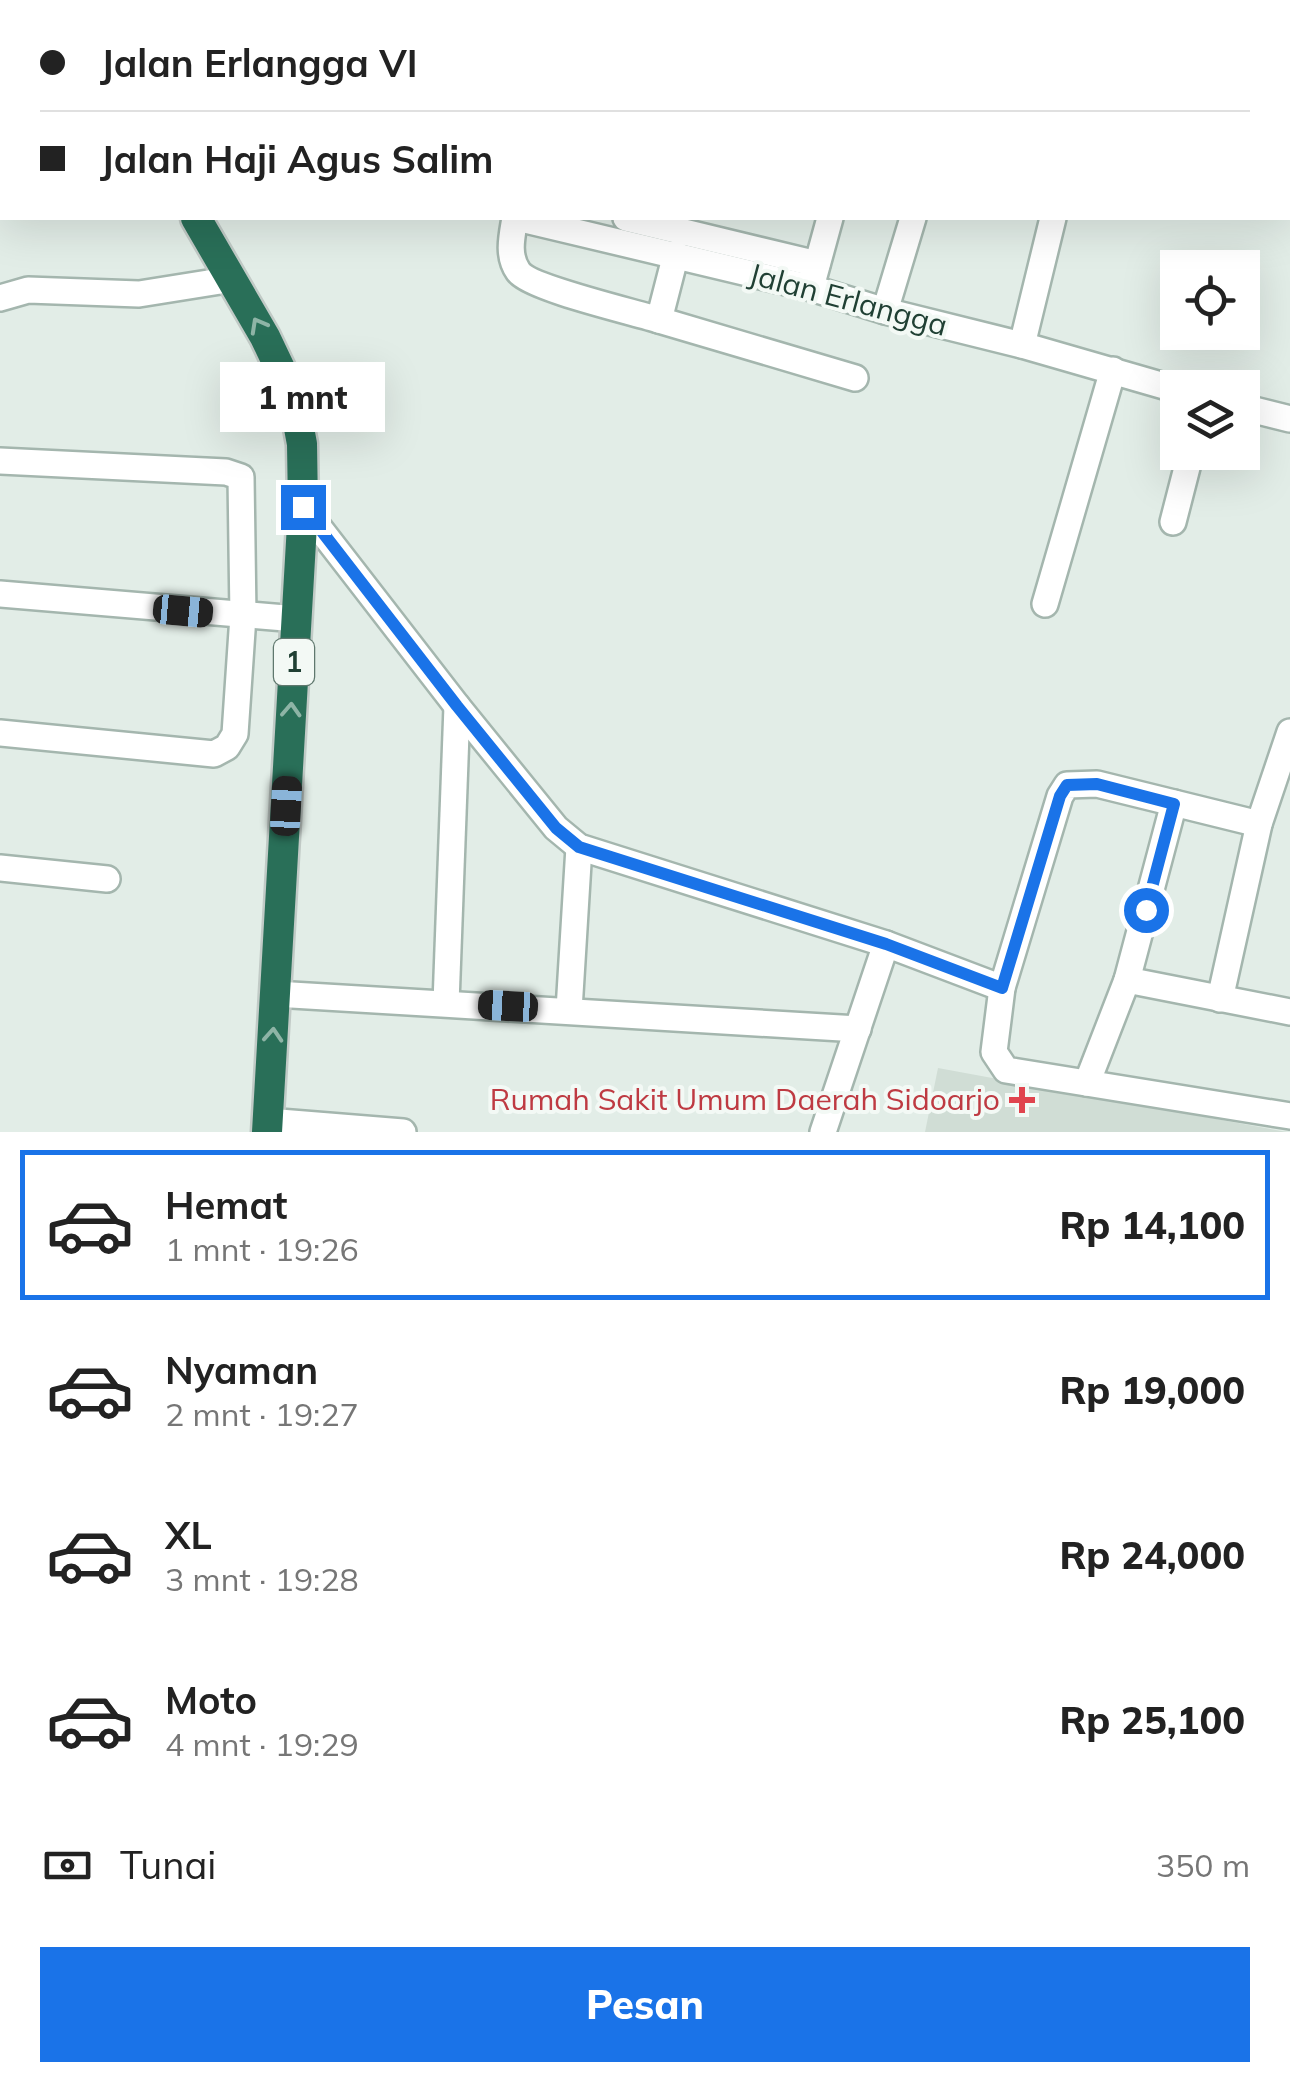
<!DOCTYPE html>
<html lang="id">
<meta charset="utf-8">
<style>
:root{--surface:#fff;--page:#f2f2f2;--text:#222;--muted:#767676;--line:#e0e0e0;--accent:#1a73e8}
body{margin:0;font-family:Mulish,sans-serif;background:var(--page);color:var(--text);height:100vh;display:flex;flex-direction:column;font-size:38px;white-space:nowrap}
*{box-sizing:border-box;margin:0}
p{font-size:32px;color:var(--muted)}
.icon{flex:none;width:55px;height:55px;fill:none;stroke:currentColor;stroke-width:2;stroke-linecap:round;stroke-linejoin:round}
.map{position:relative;height:1132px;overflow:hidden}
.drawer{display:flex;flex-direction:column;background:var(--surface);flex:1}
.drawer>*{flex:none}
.banner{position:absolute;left:0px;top:0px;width:1290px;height:220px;box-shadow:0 10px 40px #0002;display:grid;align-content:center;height:220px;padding:0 40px;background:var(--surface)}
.tools{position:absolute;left:1160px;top:250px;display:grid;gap:20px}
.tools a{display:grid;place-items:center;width:100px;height:100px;border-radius:0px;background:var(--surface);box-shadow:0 10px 40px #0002;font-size:50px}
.end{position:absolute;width:45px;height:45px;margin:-22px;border:12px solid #1a73e8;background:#fff;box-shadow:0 0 0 5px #fff}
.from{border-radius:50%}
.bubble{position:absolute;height:70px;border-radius:0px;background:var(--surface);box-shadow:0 10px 40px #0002;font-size:32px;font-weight:800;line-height:70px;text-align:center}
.car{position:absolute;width:30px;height:60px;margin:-30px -15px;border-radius:12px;box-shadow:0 0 8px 2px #0007;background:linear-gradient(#222 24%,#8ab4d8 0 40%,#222 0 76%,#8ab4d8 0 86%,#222 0)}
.banner b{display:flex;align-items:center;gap:35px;height:95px;font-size:38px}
.banner b+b{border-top:2px solid var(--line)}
.banner i{width:25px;height:25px;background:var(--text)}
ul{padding:18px 0 0;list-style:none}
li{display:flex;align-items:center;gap:30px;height:150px;margin:0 20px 15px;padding:0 20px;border:5px solid transparent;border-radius:0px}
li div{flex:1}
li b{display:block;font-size:38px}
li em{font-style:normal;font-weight:800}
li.selected{border-color:var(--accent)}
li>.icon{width:90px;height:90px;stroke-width:1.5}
.pay{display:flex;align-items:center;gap:25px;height:110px;padding:0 40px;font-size:38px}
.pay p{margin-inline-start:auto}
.action{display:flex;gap:20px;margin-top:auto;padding:20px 40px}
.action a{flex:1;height:115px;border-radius:0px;background:var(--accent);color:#fff;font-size:40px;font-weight:800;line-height:115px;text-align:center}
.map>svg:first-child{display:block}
</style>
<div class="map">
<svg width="1290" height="1132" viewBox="0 0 1290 1132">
<rect width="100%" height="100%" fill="#e2ede7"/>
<!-- built -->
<polygon fill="#d0ddd5" points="938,1068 1287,1132 925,1132"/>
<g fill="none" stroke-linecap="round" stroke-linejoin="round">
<defs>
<g id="minor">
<polyline points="197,0 197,2"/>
<polyline points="404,0 414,2"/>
<polyline points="1071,0 1081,2"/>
<polyline points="386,2 386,0"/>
<polyline points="884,2 885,0"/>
<polyline points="978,2 979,0"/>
<polyline points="1288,54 1290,54"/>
<path d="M515 218C512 236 507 255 518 271 529 288 634 312 659 320L676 254"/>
<polyline points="517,218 811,288 885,311 1022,345 1178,390"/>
<polyline points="626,218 817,264"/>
<polyline points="813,280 830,218"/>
<polyline points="0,298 28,290 139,294 233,279"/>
<polyline points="885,311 913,218"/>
<polyline points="659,320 855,378"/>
<polyline points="1022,345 1053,218"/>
<polyline points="1242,407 1290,419"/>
<polyline points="0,461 226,472 241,477 243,616 235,734 227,747 214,754 0,733"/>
<polyline points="303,507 457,706 556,828 579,847 886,944 1002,988"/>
<polyline points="1173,522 1191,452"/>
<polyline points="0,594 297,619"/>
<polyline points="1045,604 1113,370"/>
<polyline points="1259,824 1097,784 1067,785 1060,796 1002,988 994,1052 1006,1070 1290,1116"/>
<polyline points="0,868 107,879"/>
<polyline points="1127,980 1290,1012"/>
<polyline points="275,994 858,1029"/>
<polyline points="1220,999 1259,824 1290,732"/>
<polyline points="446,1003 457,706"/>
<polyline points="569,1010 579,847"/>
<polyline points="1087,1083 1127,980 1174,803"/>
<polyline points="267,1121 403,1132"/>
<polyline points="823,1132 886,944"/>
</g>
<g id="highway">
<polyline points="138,2 138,0"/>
<polyline points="196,218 265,337 293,396 302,444 303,507 267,1132"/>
</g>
</defs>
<!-- minor casing -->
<use href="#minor" stroke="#a4b6ae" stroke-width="30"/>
<!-- highway casing -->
<use href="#highway" stroke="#c1cac6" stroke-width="35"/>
<!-- minor -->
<use href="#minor" stroke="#fff" stroke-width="25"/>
<!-- highway -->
<use href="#highway" stroke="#296f58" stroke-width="30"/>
</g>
<!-- one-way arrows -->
<defs><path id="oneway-chevron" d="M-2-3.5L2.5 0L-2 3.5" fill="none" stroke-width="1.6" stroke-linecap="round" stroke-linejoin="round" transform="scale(2.5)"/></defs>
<g stroke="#8eb4a6">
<use href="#oneway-chevron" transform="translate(258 325) rotate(-119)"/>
<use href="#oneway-chevron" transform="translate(291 710) rotate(-87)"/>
<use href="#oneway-chevron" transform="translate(273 1035) rotate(-86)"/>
</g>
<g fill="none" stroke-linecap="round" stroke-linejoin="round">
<!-- route -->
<polyline stroke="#1a73e8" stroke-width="12" points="303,507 457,706 556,828 579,847 886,944 1002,988 1060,796 1067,785 1097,784 1174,804 1146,910"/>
</g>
<!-- markers -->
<path fill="#e0444e" stroke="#f3f9f5" stroke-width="4" d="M1017 1085h10v10h10v10h-10v10h-10v-10h-10v-10h10z"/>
<g text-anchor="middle" stroke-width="8" stroke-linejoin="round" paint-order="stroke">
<!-- shield labels -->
<rect fill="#f3f9f5" stroke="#5f786e" stroke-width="2.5" x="274" y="639" width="40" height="46" rx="8"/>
<g font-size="28" font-weight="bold" fill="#204034">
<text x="294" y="672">1</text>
</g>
<!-- street labels -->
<g font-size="30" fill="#204034" stroke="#f3f9f5">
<text transform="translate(848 300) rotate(15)" y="10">Jalan Erlangga</text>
</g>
<!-- health labels -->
<g font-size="30" fill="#be3a42" stroke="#f3f9f5" text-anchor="end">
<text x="1000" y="1110">Rumah Sakit Umum Daerah Sidoarjo</text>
</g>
</g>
</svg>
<div class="tools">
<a><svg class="icon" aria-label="locate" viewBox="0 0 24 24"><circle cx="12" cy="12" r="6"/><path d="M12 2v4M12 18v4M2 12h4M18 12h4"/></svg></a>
<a><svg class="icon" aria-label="layers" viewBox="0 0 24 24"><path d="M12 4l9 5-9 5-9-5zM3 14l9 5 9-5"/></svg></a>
</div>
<i class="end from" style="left:1146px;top:910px"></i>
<i class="end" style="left:303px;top:507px"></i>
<div class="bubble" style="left:220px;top:362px;width:165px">1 mnt</div>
<i class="car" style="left:183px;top:611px;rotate:95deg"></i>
<i class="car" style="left:286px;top:806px;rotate:3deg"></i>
<i class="car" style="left:508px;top:1006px;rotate:273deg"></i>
<div class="banner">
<b><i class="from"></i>Jalan Erlangga VI</b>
<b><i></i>Jalan Haji Agus Salim</b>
</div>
</div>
<section class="drawer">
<ul>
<li class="selected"><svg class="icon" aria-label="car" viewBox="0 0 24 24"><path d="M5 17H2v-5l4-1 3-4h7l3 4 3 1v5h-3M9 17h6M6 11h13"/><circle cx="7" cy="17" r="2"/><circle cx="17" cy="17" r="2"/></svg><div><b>Hemat</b><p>1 mnt · 19:26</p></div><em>Rp 14,100</em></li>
<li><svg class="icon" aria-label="car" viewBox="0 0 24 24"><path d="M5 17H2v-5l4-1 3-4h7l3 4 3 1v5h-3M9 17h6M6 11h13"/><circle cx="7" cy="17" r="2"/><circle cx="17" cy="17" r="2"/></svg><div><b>Nyaman</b><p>2 mnt · 19:27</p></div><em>Rp 19,000</em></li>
<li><svg class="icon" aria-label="car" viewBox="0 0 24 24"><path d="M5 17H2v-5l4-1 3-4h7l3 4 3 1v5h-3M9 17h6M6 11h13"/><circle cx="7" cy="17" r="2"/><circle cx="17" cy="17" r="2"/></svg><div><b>XL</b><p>3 mnt · 19:28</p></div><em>Rp 24,000</em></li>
<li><svg class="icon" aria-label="car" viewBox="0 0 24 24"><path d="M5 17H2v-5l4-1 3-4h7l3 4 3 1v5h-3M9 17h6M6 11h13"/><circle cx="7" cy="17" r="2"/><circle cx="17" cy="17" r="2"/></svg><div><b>Moto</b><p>4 mnt · 19:29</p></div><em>Rp 25,100</em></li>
</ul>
<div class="pay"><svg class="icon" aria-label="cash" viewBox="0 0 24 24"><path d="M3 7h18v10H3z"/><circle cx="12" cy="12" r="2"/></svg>Tunai<p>350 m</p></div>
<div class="action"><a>Pesan</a></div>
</section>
